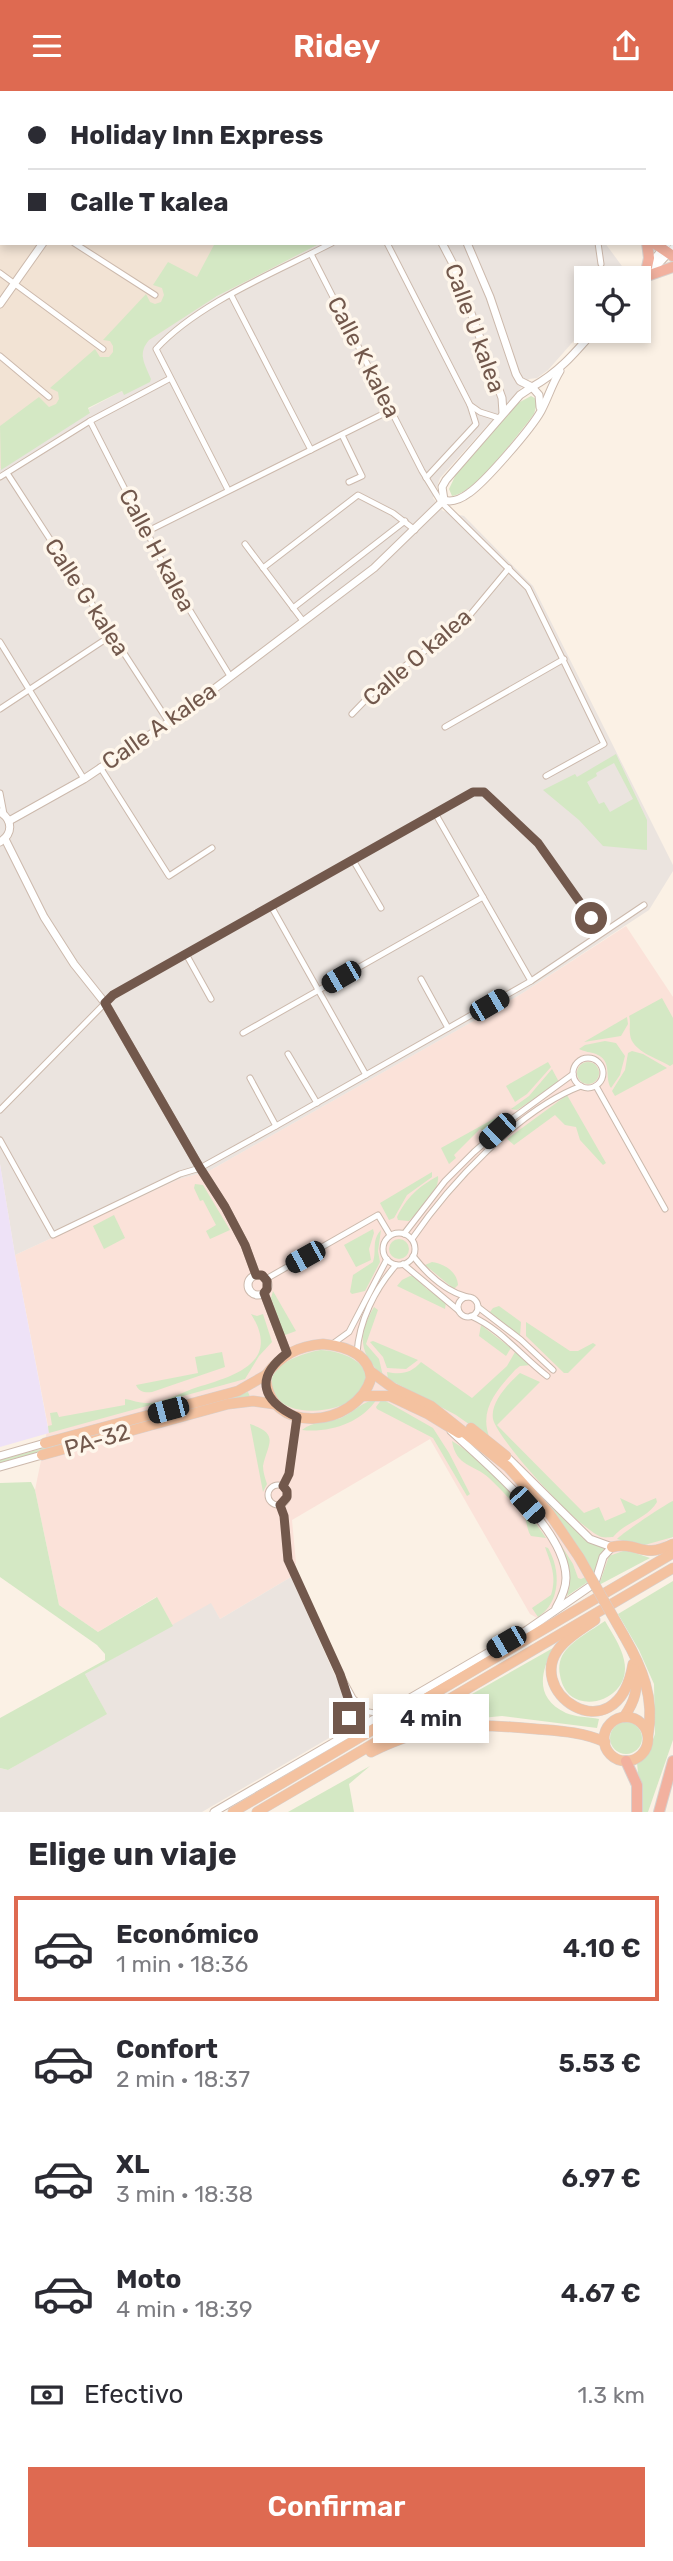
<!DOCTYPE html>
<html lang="es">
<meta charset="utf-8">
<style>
:root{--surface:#fff;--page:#f7f7f7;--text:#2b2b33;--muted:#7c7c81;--line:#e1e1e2;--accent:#de6a51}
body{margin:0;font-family:Rubik,sans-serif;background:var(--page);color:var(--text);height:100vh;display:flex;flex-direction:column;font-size:26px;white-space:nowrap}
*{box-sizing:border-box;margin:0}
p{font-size:23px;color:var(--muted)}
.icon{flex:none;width:38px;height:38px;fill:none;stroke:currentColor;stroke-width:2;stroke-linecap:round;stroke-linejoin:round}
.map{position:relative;height:1721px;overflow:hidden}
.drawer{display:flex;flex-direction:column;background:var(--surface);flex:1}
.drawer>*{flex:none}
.hud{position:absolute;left:0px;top:0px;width:674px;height:154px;box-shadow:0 4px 10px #0003;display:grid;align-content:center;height:154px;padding:0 28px;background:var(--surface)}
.tools{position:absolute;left:574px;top:175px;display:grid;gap:14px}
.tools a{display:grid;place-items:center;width:77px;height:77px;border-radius:0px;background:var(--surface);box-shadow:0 4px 10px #0003;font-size:35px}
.end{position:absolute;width:32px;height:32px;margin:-16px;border:9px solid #72584c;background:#fff;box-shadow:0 0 0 4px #fff}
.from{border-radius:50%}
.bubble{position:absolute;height:49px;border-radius:0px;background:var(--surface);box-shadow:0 4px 10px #0003;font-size:23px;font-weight:600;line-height:49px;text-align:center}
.car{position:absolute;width:21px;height:42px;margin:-21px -10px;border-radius:9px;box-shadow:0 0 5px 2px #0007;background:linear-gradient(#222 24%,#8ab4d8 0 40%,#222 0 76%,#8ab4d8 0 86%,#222 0)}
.hud b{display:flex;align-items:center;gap:24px;height:66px;font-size:26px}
.hud b+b{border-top:2px solid var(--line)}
.hud i{width:18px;height:18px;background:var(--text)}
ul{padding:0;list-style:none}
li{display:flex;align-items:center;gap:21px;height:105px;margin:0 14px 10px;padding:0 14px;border:4px solid transparent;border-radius:0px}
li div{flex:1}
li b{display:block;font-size:26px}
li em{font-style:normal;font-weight:600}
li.active{border-color:var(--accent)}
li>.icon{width:63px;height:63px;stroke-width:1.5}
h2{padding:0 28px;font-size:32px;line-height:84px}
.pay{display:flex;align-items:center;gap:18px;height:77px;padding:0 28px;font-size:26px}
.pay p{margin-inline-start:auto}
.cta{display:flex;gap:14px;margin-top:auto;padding:14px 28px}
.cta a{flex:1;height:80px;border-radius:0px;background:var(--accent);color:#fff;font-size:28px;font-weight:600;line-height:80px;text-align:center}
header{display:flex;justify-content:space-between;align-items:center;height:91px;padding:0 28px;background:var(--accent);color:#fff;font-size:32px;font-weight:600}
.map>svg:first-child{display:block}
</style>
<header><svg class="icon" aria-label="menu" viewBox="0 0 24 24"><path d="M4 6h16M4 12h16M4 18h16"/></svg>Ridey<svg class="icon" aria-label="share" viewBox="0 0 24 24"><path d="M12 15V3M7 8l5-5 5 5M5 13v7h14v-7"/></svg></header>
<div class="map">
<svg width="673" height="1721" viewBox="0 0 673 1721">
<rect width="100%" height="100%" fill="#fbf1e5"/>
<!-- residential -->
<polygon fill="#f2e3d4" points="0,0 419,0 2,2 2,152 321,152 217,205 0,378"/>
<!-- commercial -->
<polygon fill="#fbe2d9" points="626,835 673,906 673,1446 575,1497 537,1527 530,1523 430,1348 292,1429 296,1472 291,1486 220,1528 211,1513 173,1535 156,1506 98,1541 59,1514 35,1399 48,1335 15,1164 179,1088 209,1080 521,903"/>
<!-- industrial -->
<g fill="#ebe4df">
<polygon points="321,152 605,152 630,186 586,187 586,236 548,279 537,287 529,288 440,387 433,407 443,420 464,425 533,495 673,774 673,780 649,819 521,903 209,1080 179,1088 15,1164 0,1073 0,378 90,321 88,318 122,300 124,303 143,271 143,256 149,249 217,205"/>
<polygon points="291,1486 346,1609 347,1621 336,1643 202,1721 0,1721 0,1677 8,1679 106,1622 85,1583 211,1512 220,1528"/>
</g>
<!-- education -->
<polygon fill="#eee2f7" points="0,1073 15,1164 49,1342 0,1356"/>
<!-- green -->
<g fill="#d4e8c4" fill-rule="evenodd">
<path d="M215 152H321L217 205 149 249C137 263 145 273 151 288L150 291 124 304 122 300 88 317 90 322 1 379 0 335 39 306 49 316 56 313 59 308 58 301 50 297 95 258 100 266H109L113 261V255L110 250 103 249 146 203 150 211 155 213 161 211 164 204 162 197 153 194 168 171 197 186Z"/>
<path d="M531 305 538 309 534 323 528 331C512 350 476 402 452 405L449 398 458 379 518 312Z"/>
<path d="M616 663 647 729V759L603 755 579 729 543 699 575 683 577 686ZM614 672 633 708 610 721 604 711 599 713 587 691 597 685 596 682Z"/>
<path d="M662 907 673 927V973L670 975C657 967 631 960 630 943 629 936 631 932 629 925Z"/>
<polygon points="627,926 628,933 621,945 584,951"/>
<path d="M605 950 616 952 625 965 620 984 611 997C604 986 613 970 596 963 590 961 585 961 579 958L585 954Z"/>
<polygon points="632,960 643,963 667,977 615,1005 612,1000 625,979 628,962"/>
<polygon points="548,971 551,976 527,1003 515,1011 506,995"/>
<circle cx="588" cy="982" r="11"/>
<polygon points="552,978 559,991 517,1019 511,1018 529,1005"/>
<polygon points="567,1004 606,1072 603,1074 580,1049 576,1036 565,1034 555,1024 514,1054 507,1048"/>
<polygon points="497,1026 498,1028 483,1040 480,1038 454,1064 456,1067 449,1073 441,1057"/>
<polygon points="432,1081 432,1086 407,1104 394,1127 389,1129 380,1112"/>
<path d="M438 1085C440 1101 419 1119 409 1130L398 1129 397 1126C407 1106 418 1096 438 1085Z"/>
<polygon points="195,1093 203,1094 230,1139 210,1148 206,1140 216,1134 203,1109 200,1110 194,1097"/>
<polygon points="114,1124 125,1147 104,1158 93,1135"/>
<polygon points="373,1138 374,1142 369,1158 371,1169 356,1176 344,1154"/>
<path d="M381 1139 378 1160 380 1171 365 1200 352 1203 350 1201 353 1184 373 1171C377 1159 371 1150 381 1139Z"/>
<circle cx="399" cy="1158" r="10"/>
<path d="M432 1171C445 1173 457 1181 458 1194L454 1198 425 1174Z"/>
<polygon points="410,1185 413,1185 427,1198 446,1211 445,1218 397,1195 402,1189"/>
<polygon points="273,1200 296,1240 285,1244 282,1239 271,1207"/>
<polygon points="499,1215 521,1231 520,1245 490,1221 493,1217"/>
<path d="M374 1216 378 1219 366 1253 379 1268 383 1285C359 1262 357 1245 374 1216Z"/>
<path d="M251 1223 257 1225 263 1223 272 1251 259 1265 245 1288 49 1342 48 1335 52 1334 50 1322 57 1321 59 1326 125 1314V1308C132 1309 139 1312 146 1312 160 1313 179 1303 192 1298 230 1286 283 1274 251 1223Z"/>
<polygon points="526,1231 570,1260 578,1260 593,1252 596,1254 568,1282 564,1282 526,1245"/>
<polygon points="481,1234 511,1257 506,1265 479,1245"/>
<polygon points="373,1250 418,1269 406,1278 387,1277 383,1266 370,1251"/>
<path d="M321 1259C348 1260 386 1279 354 1307 337 1322 288 1327 275 1304 259 1275 303 1262 321 1259Z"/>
<path d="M222 1261 225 1276 152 1301C145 1302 139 1301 136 1294L198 1282 195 1266Z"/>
<path d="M515 1261 531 1274 520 1275 515 1279C497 1299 478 1319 490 1348L456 1324 388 1288 387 1281C402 1284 411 1282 421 1271L472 1307 507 1275Z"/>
<path d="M520 1282 540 1291 497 1334 584 1422 599 1416 605 1430 626 1421 620 1407 637 1415 656 1407 657 1411C647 1428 625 1431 613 1446 610 1446 605 1447 602 1446 580 1440 497 1348 493 1328 490 1311 509 1292 520 1282Z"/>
<polygon points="248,1301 250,1306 237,1307 0,1372 0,1369"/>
<path d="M377 1308C361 1332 330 1342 302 1339 313 1330 327 1332 341 1327 354 1321 363 1310 377 1308Z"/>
<polygon points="382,1308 433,1337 449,1362 470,1403 467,1405 433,1347 377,1318 376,1316"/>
<path d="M250 1333C281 1343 267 1354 263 1375 263 1381 265 1387 267 1393L263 1401Z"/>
<path d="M452 1350C483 1368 526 1416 546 1447L531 1445C526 1438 528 1431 523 1423 512 1411 501 1398 489 1387 474 1373 456 1376 452 1350Z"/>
<path d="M522 1384 582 1445 606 1457 595 1486 567 1505C575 1481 565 1464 554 1443L573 1473 578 1487 581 1488 588 1485 592 1478 553 1419Z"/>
<polygon points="31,1391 35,1399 59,1514 98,1541 157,1506 173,1535 85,1583 107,1623 8,1679 0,1677 0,1627 105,1569 105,1563 97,1554 0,1486 0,1392"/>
<path d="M673 1410V1446L641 1455 617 1448C621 1443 667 1412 673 1410Z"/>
<path d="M545 1456 548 1457C561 1479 561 1511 538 1526L532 1517 551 1504C557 1486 551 1473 545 1456Z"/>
<polygon points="626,1459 650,1467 599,1494 609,1465"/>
<polygon points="673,1490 673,1649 648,1721 642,1721 637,1672 649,1660 655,1643 654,1593 639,1559 618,1523"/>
<path d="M605 1530C612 1542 621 1555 624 1569 634 1611 567 1630 560 1584 558 1575 560 1566 566 1559 576 1547 592 1539 605 1530Z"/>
<path d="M553 1557C540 1583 535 1607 566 1622 575 1626 589 1626 599 1628L597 1637 502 1625 419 1633Z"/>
<circle cx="626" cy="1647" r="16"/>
<polygon points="370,1675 349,1693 354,1721 288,1721"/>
</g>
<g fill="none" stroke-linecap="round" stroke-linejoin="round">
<defs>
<g id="minor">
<polyline points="452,0 457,2"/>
<polyline points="206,2 208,0"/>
<polyline points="292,2 294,0"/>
<polyline points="404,2 407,0"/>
<polyline points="0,10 0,14"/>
<polyline points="0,31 2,32"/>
<polyline points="0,106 2,107"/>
<polyline points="74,152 155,204"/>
<polyline points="387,152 470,314 480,321 499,327"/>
<polyline points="598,152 601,173"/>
<polyline points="311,163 422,380 441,411 528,497 604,653 546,685"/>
<polyline points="0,182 103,258"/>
<polyline points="231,204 311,359"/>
<polyline points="0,265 49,306"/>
<polyline points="90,330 172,490 230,585"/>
<polyline points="342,344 362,385 349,391"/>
<polyline points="7,382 168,630"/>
<polyline points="0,386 90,330 169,288"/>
<polyline points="426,387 476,333 470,314"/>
<path d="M228 399 156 258C198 212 276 181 332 152"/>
<polyline points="146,441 391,319"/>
<polyline points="245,453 303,530"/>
<polyline points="263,477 358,404 393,422 415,439"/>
<polyline points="293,517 405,430"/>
<polyline points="0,551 84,688"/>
<polyline points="0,618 112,544"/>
<polyline points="352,623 382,592 465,530 509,477"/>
<polyline points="445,636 564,568"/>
<polyline points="100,676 169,785 212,757"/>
<polyline points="0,702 4,723"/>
<polyline points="435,722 531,890"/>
<polyline points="353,769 381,817"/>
<polyline points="271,815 366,984"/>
<polyline points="186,863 211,908"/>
<polyline points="421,888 448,937"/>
<polyline points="243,942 483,806"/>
<polyline points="288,963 317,1012"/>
<circle cx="588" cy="982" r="15"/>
<polyline points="250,987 276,1035"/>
<polyline points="596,995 665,1118"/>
<polyline points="0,1019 113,904 473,701 484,701 538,752 601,842"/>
<polyline points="0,1049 53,1144 180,1083 200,1077 276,1035 531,890 644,814"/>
<circle cx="399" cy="1158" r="16"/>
<polyline points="404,1143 445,1090 474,1061 513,1027 573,983"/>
<path d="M412 1148C449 1094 518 1019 581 995"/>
<path d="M413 1165C427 1183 445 1200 467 1206"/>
<polyline points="403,1173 458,1219"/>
<polyline points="266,1188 378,1124 390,1144"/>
<circle cx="468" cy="1216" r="10"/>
<polyline points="478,1216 521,1249 553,1279"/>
<path d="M471 1225C501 1238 522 1266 547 1285"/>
<polyline points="331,1254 349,1241 387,1168"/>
<path d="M357 1262C359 1230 375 1198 396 1174"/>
<circle cx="278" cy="1404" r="10"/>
<polyline points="283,1395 289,1383 297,1326"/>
<polyline points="280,1414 284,1425 288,1469 340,1583 353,1607 366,1619"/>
<polyline points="344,1596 348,1607 349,1627"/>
<path d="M335 1650C349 1625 350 1614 382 1624"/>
</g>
<g id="tertiary">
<polyline points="339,0 340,2"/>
<polyline points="369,0 371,2"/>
<polyline points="130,2 131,0"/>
<polyline points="672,148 673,146"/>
<polyline points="442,152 453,173 502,307 503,322"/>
<path d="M467 152 490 206 516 283 520 290 532 296C558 282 575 262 594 240"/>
<polyline points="638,187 668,152"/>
<polyline points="639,194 673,157"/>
<polyline points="0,213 43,152"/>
<path d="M444 409C453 412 461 408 469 402 485 391 531 338 541 320 548 307 552 293 560 280"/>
<polyline points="444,409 442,396 446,389 520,304 532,296 539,304 540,316"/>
<path d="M0 721C13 729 13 743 0 751"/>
<polyline points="9,730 84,688 181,623 374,477 444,409"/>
<polyline points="5,748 44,826 74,873 105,912 200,1077 225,1116 245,1154 256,1184"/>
<circle cx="258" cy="1194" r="10"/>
<polyline points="264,1202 287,1262"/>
<path d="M451 1340C485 1372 566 1438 566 1487 566 1497 561 1508 556 1517"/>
<polyline points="0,1365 45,1352"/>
<polyline points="506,1365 590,1448 612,1456"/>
<polyline points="0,1376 42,1364"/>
<polyline points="214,1721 527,1539 595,1492 603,1466 612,1456"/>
</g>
<g id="trunk">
<path d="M323 1253C344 1255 369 1262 371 1287 357 1337 266 1346 266 1284 281 1264 298 1255 323 1253Z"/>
<polyline points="370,1280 393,1297 431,1315 508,1376 549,1422 579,1466"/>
<polyline points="363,1305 390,1305 428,1323 459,1342"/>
<polyline points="471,1337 506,1365"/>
<polyline points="45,1352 238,1300 266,1284"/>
<polyline points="42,1364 228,1313 253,1310 274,1313"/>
<path d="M612 1456C640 1450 641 1469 673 1453"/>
<path d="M595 1529C585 1536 573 1543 564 1552 516 1598 617 1668 633 1573"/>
<path d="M624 1545C642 1576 655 1607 648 1644"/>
<path d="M624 1626C635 1610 639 1597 634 1578"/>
<circle cx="626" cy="1648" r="22"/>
<path d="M371 1661C431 1631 471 1632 536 1638 560 1640 583 1641 605 1651"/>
<polyline points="233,1721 673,1462"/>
<polyline points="257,1721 673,1477"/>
</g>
<g id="motorway">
<polyline points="503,0 506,2"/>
<polyline points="520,0 523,2"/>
<polyline points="548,0 551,2"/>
<polyline points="581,0 586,2"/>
<polyline points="672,27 673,27"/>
<polyline points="672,72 673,72"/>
<polyline points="672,87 673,88"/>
<polyline points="647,152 649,167 647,176"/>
<polyline points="654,152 673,165"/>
<polyline points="647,185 673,176"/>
<polyline points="626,1670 637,1694 637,1721"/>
<polyline points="659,1721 673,1670"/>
</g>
</defs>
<!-- minor casing -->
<use href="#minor" stroke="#ccb9ac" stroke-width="7"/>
<!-- tertiary casing -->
<use href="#tertiary" stroke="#ccb9ac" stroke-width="9"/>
<!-- trunk casing -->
<use href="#trunk" stroke="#d8d0cd" stroke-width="11"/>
<!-- motorway casing -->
<use href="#motorway" stroke="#d8d0cd" stroke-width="12"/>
<!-- minor -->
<use href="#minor" stroke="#fff" stroke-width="5"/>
<!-- tertiary -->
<use href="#tertiary" stroke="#fff" stroke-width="7"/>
<!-- trunk -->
<use href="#trunk" stroke="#f4c2a0" stroke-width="10"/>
<!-- motorway -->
<use href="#motorway" stroke="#f2b19f" stroke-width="10"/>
<defs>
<polyline id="trunk-bridge" points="579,1466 624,1545"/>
</defs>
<!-- trunk-bridge casing -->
<use href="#trunk-bridge" stroke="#d8d0cd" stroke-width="11" stroke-linecap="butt"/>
<!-- trunk-bridge -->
<use href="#trunk-bridge" stroke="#f4c2a0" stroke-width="10"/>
</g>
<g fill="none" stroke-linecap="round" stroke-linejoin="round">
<!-- route -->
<path stroke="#72584c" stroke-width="9" d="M349 1627 348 1607 340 1583 288 1469 284 1425 280 1414 287 1406V1400L283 1395 289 1383 297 1326C262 1310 254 1287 287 1262L264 1202 267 1198V1190L262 1184H256L245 1154 225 1116 200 1077 105 912 113 904 473 701H484L538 752 591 827"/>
</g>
<g text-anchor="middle" stroke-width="7" stroke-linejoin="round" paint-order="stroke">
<!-- street labels -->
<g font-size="23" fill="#72584c" stroke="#fef6eb">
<text transform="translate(475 237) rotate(70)" y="8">Calle U kalea</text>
<text transform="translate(364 266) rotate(63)" y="8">Calle K kalea</text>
<text transform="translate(157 459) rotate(62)" y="8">Calle H kalea</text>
<text transform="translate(87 506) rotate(57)" y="8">Calle G kalea</text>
<text transform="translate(417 566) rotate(-41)" y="8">Calle O kalea</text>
<text transform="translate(159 635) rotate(-35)" y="8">Calle A kalea</text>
<text transform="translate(97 1349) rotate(-16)" y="8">PA-32</text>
</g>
</g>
</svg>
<div class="tools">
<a><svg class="icon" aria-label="locate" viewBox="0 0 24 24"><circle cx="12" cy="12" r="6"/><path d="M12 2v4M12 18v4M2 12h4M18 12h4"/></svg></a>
</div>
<i class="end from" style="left:591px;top:827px"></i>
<i class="end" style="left:349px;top:1627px"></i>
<div class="bubble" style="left:373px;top:1603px;width:116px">4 min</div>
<i class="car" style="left:341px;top:886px;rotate:240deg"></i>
<i class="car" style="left:489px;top:914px;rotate:60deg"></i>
<i class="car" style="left:497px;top:1040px;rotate:227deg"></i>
<i class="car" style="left:305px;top:1166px;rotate:241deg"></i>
<i class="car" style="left:168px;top:1319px;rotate:255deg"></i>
<i class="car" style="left:527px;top:1414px;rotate:138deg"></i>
<i class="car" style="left:506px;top:1551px;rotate:240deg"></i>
<div class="hud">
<b><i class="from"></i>Holiday Inn Express</b>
<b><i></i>Calle T kalea</b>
</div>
</div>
<section class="drawer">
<h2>Elige un viaje</h2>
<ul>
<li class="active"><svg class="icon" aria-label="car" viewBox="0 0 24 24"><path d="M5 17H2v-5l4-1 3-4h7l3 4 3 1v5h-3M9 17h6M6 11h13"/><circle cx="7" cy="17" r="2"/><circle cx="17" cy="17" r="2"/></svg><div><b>Económico</b><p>1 min · 18:36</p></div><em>4.10 €</em></li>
<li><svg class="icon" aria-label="car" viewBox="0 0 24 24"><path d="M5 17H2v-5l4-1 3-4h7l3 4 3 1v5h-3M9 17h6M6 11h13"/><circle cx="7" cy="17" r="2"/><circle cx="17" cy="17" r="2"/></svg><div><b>Confort</b><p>2 min · 18:37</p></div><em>5.53 €</em></li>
<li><svg class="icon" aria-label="car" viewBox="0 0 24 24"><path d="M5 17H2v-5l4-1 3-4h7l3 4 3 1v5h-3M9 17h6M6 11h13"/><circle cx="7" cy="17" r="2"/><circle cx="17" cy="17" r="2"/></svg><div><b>XL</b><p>3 min · 18:38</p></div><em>6.97 €</em></li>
<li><svg class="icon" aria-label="car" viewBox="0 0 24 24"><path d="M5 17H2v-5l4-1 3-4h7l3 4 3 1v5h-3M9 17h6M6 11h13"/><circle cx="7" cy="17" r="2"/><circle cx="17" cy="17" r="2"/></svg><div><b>Moto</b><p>4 min · 18:39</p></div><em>4.67 €</em></li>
</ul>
<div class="pay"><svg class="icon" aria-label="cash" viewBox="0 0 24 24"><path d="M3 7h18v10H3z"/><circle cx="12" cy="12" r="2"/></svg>Efectivo<p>1.3 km</p></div>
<div class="cta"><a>Confirmar</a></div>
</section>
